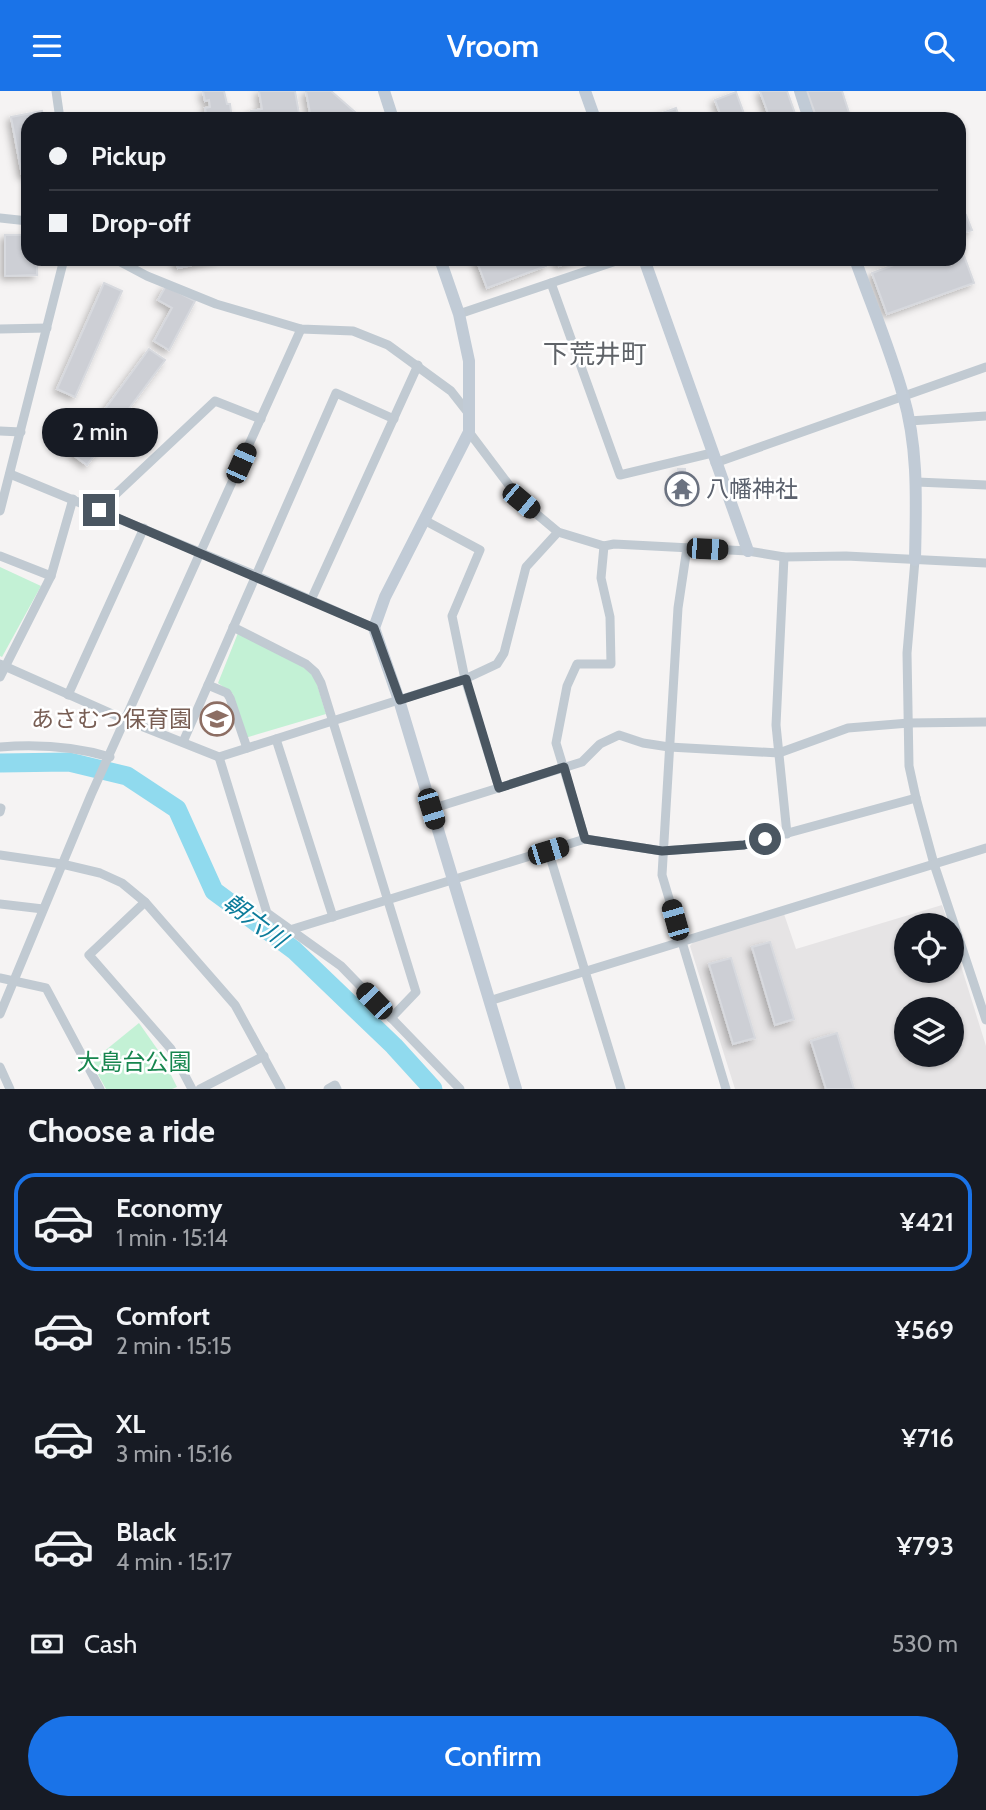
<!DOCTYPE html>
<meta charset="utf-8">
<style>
:root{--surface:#171b24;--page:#242831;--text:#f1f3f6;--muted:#9ea1a6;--line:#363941;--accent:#1a73e8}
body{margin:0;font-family:Cabin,"Noto Sans JP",sans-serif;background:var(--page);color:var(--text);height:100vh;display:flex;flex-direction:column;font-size:26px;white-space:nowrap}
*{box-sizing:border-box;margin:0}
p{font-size:23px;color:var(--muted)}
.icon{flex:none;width:38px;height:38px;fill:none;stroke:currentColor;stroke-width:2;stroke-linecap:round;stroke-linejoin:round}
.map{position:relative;height:998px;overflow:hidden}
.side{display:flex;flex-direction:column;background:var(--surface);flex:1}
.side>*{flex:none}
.banner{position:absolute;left:21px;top:21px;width:945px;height:154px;border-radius:21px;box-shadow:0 2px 5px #0004;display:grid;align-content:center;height:154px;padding:0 28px;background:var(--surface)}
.tools{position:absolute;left:894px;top:822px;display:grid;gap:14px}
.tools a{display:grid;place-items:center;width:70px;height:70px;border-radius:50%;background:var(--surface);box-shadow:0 2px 5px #0004;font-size:35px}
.end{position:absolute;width:32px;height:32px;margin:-16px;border:9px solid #4a5661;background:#fff;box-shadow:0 0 0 4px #fff}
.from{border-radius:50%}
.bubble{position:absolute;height:49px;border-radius:24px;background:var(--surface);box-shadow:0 2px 5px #0004;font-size:23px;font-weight:600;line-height:49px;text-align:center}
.car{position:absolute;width:21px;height:42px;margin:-21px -10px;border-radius:9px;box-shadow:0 0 5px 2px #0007;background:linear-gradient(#222 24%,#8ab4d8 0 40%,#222 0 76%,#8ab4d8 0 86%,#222 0)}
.banner b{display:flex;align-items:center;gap:24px;height:66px;font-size:26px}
.banner b+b{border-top:2px solid var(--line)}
.banner i{width:18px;height:18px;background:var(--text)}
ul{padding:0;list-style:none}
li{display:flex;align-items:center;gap:21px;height:98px;margin:0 14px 10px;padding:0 14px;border:4px solid transparent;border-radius:21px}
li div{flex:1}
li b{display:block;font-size:26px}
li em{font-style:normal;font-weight:600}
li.selected{border-color:var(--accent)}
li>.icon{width:63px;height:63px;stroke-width:1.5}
h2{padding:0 28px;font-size:32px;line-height:84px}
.pay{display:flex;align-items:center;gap:18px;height:77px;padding:0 28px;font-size:26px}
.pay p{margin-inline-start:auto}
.cta{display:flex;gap:14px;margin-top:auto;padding:14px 28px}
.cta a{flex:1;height:80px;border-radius:42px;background:var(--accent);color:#fff;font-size:28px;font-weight:600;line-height:80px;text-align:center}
header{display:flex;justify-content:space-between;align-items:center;height:91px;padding:0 28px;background:var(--accent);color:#fff;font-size:32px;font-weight:600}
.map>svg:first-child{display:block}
</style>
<header><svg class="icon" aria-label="menu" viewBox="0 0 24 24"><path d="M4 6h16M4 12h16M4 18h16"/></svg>Vroom<svg class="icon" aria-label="search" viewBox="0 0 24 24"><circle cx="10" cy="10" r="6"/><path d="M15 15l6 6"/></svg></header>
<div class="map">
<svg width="986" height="998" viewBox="0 0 986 998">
<defs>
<filter id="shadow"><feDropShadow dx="-3.5" dy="3.5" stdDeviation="3.5" flood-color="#0004"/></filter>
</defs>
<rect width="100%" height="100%" fill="#f5f3f3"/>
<!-- education -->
<path fill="#e6e4e5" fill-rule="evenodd" d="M942 814 949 835H906V880H952V846L986 955V998H735L690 855 694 850 784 823 796 858ZM906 919H952V964H906Z"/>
<!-- green -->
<g fill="#c3f1d5">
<polygon points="0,476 41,495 2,566 0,565"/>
<polygon points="238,542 305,576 315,587 326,623 245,647 233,603 218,592"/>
<polygon points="139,932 160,962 177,996 172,998 106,998 91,971"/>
</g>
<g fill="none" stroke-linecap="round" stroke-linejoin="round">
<!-- river -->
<polyline stroke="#90daee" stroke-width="19" points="0,672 69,671 127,685 177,718 214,800 294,859 394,955 433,998"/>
</g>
<!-- building -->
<g fill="#cdcfd5" stroke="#d7d9de" stroke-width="2" filter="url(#shadow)">
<polygon points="203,0 224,0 227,13 230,13 232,28 207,28 205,17 210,16 209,9 205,10"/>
<polygon points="259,0 295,0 300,28 253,28 251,20 262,18"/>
<polygon points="306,0 331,0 363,28 311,28"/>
<polygon points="760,0 787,0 797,28 770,28"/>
<polygon points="807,0 842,0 851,28 817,28"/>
<polygon points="736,1 746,28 722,28 715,9"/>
<polygon points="676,17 680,28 646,28"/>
<polygon points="42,20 43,25 38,28 28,28 28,83 22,84 11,26"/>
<polygon points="966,124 972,139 959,143 959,127"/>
<polygon points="5,144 28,144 28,168 37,168 37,184 5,185"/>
<polygon points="959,151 974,192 887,223 872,182 910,168 959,168"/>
<polygon points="176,168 220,168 178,177"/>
<polygon points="476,168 543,168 546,175 487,197"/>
<polygon points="556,168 578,168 559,175"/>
<polygon points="104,192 122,200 75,306 57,298"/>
<polygon points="166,195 195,210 169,259 154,250 172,217 158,209"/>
<polygon points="149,258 165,269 87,374 72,363"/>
<polygon points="678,378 685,378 684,390 688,390 688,405 673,405 673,389 678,389"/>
<polygon points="770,851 794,928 775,934 752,856"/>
<polygon points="731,867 755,947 733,953 709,873"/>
<polygon points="837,942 854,998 826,998 811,950"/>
</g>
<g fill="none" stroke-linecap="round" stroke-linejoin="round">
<!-- street -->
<g stroke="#c1cad2" stroke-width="9">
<polyline points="56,0 60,28"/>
<polyline points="0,127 28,130"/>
<polyline points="115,168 147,185 216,213 301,238 353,240 388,254 451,300 469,323"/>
<polyline points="551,192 620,384 712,362"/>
<polyline points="459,223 622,168"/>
<polyline points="0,238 47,237"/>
<polyline points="909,330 986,325"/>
<polyline points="0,340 21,341"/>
<polyline points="469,341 521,410 558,441 604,455 614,453 748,460 784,466 846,465 986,472"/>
<polyline points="715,372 986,276"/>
<polyline points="10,383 255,484 374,537"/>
<polyline points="917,391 986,394"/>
<polyline points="99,419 215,310 261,328"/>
<polyline points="0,420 64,168"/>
<polyline points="424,429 480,459 452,525 465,588 499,697"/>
<polyline points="687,457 678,517 662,784 726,998"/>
<polyline points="0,465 51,485"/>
<polyline points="784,466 776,634 787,743"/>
<polyline points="915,469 907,562 909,675 916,707 934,773 986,929"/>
<polyline points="311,509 418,274"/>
<polyline points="233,536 306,573 315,581 321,592 416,901 391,927"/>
<polyline points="0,573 126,629 219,666 465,588 497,573 504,562 526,476 558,441"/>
<polyline points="0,586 51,485 73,408"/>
<polyline points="208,594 227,602 230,607 247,657"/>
<polyline points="68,604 144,437"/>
<polyline points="276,648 333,826"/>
<polyline points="183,651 336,302 394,328"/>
<path d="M0 656C38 653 73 655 110 666"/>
<polyline points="219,666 267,822 341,875 460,998"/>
<polyline points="431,718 582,671 600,653 619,644 643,652 669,656 779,662 848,637 909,632 986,631"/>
<polyline points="0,721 1,717"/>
<polyline points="585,748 556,652 567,595 577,573 611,573 610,526 601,487 604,455"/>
<polyline points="548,759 621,998"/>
<polyline points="0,764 62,773 100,782 122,792 145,811 235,914 281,998"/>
<polyline points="145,811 89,864 171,958 192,998"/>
<polyline points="0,813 43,818"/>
<polyline points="293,838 585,748 662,760 744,754 916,707"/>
<polyline points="0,887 46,897 100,998"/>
<polyline points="489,910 986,757"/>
<polyline points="0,923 91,704 301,238"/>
<polyline points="0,976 10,998"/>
<polyline points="200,998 264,965"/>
<polyline points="328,998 335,994 337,998"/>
</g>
<!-- secondary -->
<g stroke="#c1cbd6" stroke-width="12">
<polyline points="384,0 393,28"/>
<polyline points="585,0 595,28"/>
<polyline points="800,0 809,28"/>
<polyline points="440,168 459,223 469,270 469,341 385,506 374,537 399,609 516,998"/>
<polyline points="644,168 748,460"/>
<path d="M855 168C871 213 890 258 903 304 919 358 916 414 915 469"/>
</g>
</g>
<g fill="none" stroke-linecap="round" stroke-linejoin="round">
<!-- route -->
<polyline stroke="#4a5661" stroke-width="9" points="99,419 374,537 400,609 466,588 499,697 564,676 585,748 662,760 744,754 765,748"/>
</g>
<!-- icons -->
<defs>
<symbol id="temple-ring" viewBox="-11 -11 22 22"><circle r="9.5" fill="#fff" stroke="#6b7280" stroke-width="1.5"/><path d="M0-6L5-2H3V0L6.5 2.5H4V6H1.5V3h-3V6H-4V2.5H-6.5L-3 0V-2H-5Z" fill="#6b7280"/></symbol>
<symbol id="school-ring" viewBox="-11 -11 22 22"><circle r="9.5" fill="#fff" stroke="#8d6e63" stroke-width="1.5"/><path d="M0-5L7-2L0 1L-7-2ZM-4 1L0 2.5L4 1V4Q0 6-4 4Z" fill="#8d6e63"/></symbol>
</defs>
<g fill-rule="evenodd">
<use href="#temple-ring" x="663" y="379" width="38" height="38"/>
<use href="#school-ring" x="198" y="609" width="38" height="38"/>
</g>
<g text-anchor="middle" stroke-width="5" stroke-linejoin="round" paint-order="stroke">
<!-- worship labels -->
<g font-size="23" fill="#5b616d" stroke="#fff" text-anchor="start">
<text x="706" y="406">八幡神社</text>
</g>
<!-- education labels -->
<g font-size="23" fill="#785e54" stroke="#fff" text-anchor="end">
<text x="192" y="636">あさむつ保育園</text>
</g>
<!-- park labels -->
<g font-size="23" fill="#17864f" stroke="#fff">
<text x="134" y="979">大島台公園</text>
</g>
<!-- water labels -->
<g font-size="24" font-style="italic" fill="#0c7c9b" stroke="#fff">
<text transform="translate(255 830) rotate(37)" y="8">朝六川</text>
</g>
<!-- quarter labels -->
<g font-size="26" fill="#5f6368" stroke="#fff">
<text x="595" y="272">下荒井町</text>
</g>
</g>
</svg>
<div class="tools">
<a><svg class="icon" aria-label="locate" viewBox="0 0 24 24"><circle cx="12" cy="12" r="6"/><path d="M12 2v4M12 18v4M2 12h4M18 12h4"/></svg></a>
<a><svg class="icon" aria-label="layers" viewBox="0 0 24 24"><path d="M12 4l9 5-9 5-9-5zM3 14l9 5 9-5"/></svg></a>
</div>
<i class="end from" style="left:765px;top:748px"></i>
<i class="end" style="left:99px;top:419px"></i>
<div class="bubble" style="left:42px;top:317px;width:116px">2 min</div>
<i class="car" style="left:241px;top:372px;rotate:24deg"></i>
<i class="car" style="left:521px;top:410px;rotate:130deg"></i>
<i class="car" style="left:707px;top:458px;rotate:93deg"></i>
<i class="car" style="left:431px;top:718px;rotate:163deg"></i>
<i class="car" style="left:548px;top:760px;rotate:73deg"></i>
<i class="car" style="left:675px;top:829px;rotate:344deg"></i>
<i class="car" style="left:374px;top:910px;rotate:316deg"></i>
<div class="banner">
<b><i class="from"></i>Pickup</b>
<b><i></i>Drop-off</b>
</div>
</div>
<section class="side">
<h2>Choose a ride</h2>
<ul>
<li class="selected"><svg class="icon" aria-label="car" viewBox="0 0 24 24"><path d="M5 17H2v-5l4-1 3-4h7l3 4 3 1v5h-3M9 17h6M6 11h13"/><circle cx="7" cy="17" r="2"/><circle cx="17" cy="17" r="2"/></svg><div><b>Economy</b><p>1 min · 15:14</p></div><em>¥421</em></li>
<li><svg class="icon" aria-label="car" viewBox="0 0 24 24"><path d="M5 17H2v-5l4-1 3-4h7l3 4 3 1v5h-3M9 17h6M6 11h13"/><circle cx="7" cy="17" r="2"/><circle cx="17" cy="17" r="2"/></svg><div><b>Comfort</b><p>2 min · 15:15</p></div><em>¥569</em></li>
<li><svg class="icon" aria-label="car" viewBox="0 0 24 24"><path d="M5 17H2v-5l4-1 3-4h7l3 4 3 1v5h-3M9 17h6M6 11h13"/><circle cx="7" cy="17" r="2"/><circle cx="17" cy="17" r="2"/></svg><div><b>XL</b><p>3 min · 15:16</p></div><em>¥716</em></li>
<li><svg class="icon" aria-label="car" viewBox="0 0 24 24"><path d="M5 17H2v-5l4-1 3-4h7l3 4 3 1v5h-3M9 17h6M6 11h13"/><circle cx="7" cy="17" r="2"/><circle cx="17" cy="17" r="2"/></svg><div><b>Black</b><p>4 min · 15:17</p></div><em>¥793</em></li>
</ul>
<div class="pay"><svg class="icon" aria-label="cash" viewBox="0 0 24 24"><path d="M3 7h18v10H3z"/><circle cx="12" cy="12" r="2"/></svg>Cash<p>530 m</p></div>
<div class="cta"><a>Confirm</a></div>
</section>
